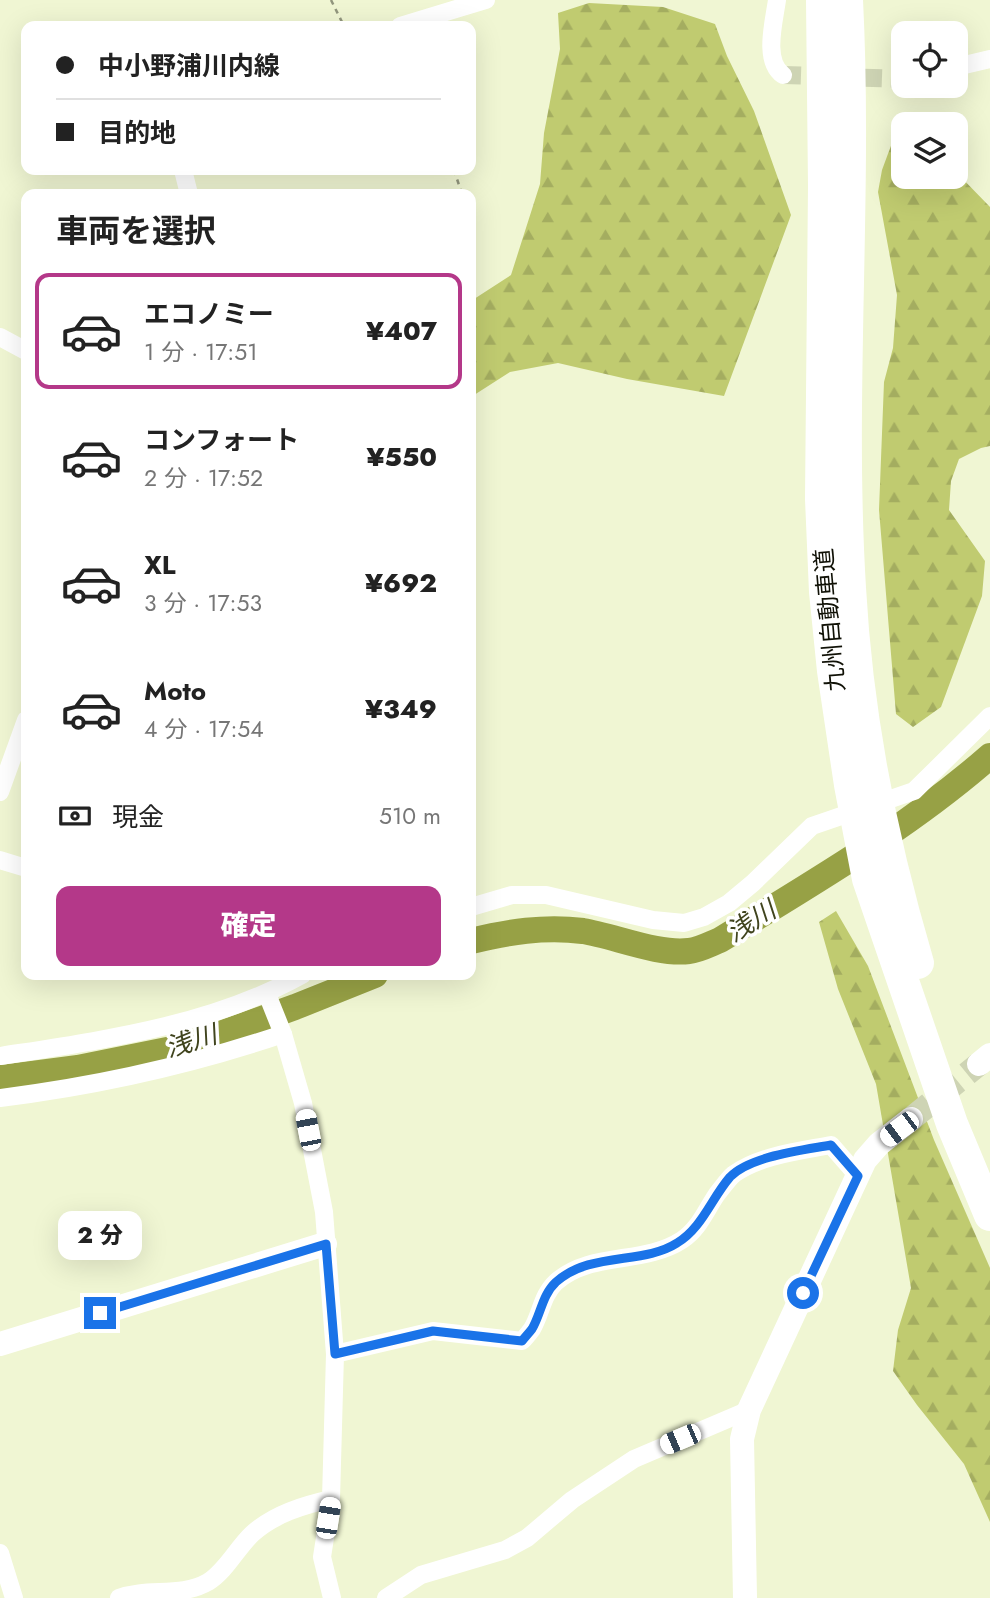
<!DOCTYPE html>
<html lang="ja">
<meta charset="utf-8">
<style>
:root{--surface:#fff;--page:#f2f2f2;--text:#222;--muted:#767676;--line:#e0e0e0;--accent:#b43889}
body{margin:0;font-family:Jost,"Noto Sans JP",sans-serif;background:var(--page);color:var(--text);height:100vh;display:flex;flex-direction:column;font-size:26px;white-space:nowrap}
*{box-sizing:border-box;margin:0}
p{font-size:23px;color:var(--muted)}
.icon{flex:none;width:38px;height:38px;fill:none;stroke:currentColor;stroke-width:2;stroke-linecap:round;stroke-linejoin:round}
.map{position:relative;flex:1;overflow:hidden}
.sheet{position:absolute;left:21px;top:189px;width:455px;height:791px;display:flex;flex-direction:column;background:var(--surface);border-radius:14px;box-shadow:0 7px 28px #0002}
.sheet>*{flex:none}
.banner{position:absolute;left:21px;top:21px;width:455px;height:154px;border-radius:14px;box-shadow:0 7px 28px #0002;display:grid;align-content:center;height:154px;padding:0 35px;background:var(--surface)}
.buttons{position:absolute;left:891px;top:21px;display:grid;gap:14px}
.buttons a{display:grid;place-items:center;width:77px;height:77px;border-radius:14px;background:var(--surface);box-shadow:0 7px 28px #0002;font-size:35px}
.end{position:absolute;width:32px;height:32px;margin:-16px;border:9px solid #1a73e8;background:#fff;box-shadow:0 0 0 4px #fff}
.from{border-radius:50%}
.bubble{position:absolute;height:49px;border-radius:14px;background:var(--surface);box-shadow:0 7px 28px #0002;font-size:23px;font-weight:800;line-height:49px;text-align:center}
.car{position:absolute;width:21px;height:42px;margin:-21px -10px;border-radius:9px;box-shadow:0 0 5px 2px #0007;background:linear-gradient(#fff 24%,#345 0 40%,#fff 0 76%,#345 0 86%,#fff 0)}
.banner b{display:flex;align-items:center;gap:24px;height:66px;font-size:26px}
.banner b+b{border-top:2px solid var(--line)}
.banner i{width:18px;height:18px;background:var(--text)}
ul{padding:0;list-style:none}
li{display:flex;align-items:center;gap:21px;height:116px;margin:0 14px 10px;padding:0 21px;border:4px solid transparent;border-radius:14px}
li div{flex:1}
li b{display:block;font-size:26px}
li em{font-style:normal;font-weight:800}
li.active{border-color:var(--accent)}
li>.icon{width:63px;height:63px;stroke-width:1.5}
h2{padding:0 35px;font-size:32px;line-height:84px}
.pay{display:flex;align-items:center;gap:18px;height:77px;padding:0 35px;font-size:26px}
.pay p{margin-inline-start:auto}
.cta{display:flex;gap:14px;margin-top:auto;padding:14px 35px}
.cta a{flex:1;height:80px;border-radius:14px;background:var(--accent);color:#fff;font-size:28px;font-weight:800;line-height:80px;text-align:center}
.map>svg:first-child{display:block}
</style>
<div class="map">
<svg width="990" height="1598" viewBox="0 0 990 1598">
<defs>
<pattern id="forest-firs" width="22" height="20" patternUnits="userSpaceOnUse" patternTransform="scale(1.75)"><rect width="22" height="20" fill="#c0cb70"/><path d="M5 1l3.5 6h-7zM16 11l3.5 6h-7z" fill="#a4ad60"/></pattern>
</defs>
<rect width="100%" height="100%" fill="#f0f6d3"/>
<!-- forest -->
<g fill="url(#forest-firs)">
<polygon points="589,3 663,7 715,24 727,56 754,111 791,215 724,396 627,379 558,363 510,372 471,397 471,301 511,275 540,184 544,133 560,49 558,13"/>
<polygon points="899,124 903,125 903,177 956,177 956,172 990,207 990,446 981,448 959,459 951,481 949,510 985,561 982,596 941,707 913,727 896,714 879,510 884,382 893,348 897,295 878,192 882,170"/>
<polygon points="836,911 868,966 934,1140 990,1268 990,1522 964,1464 917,1405 893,1371 898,1330 911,1288 876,1084 838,989 819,922"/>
</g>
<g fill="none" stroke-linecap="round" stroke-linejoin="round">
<!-- river -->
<g stroke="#97a145" stroke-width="26">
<path d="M471 941C508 932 544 926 583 931 614 936 658 955 689 951 699 950 710 944 720 940 812 883 908 828 990 756"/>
<polyline points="0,1078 78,1068 187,1046 295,1007 375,975"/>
</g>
<!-- street-tunnel -->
<polyline stroke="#ced4b4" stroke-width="18" stroke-dasharray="18 9" stroke-linecap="butt" points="783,75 903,79"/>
<!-- secondary-tunnel -->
<polyline stroke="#ced4b4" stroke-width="24" stroke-dasharray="24 12" stroke-linecap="butt" points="911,1119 979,1064"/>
<!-- path -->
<g stroke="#92967d" stroke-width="2.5" stroke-dasharray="5 5" stroke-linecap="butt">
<polyline points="331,0 344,26"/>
<polyline points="454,170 462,194"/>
</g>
<!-- street -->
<g stroke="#fff" stroke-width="18">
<path d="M777 0C774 22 763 61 783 75"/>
<polyline points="400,26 486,0"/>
<polyline points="956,67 990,59"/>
<polyline points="183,170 189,194"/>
<polyline points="0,337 26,351"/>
<polyline points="0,792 26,720"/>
<polyline points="0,860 26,868"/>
<polyline points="471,907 512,895 546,895 653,920 684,923 704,917 729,903 753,883 812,826 914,791 990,716"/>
<polyline points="267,994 283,1034 303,1103 324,1212 335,1354 331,1499 322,1557 332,1598"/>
<path d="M0 1056C103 1040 210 1026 302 975"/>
<path d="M0 1098C97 1086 191 1065 283 1034"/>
<path d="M335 1354 433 1331 522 1341C525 1338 529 1333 532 1329 541 1314 542 1295 556 1282 591 1251 644 1265 682 1240 699 1229 706 1210 717 1194 722 1188 728 1179 734 1174 761 1155 800 1151 831 1145L858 1176"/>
<polyline points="0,1553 14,1598"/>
<path d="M119 1598C148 1587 180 1598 208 1582 226 1571 237 1548 252 1534 274 1514 304 1505 331 1499"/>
<polyline points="386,1598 421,1575 505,1550 527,1538 572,1500 634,1459 749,1410"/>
</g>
<!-- secondary -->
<g stroke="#fff" stroke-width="24">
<polyline points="979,1064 990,1055"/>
<polyline points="0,1344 325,1244"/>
<polyline points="745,1598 742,1439 749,1410 865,1160 879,1144 911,1119"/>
</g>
<!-- highway -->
<g stroke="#fff" stroke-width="32">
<polyline points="822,0 824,186 821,499 825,592 833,671 850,785 868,879 952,1124 990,1215"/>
<path d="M847 0C857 196 838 392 850 588 857 715 882 842 918 963"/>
</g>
</g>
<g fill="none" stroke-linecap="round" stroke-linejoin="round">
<!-- route -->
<path stroke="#1a73e8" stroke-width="9" d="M100 1313 326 1244 335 1354 433 1331 522 1341C525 1337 529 1333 532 1329 541 1314 542 1295 556 1282 591 1251 643 1265 677 1243 702 1228 711 1199 730 1177 750 1156 804 1150 831 1145L858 1176 803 1293"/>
</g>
<g text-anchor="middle" stroke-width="7" stroke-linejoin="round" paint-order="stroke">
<!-- street labels -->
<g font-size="24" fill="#101106" stroke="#fff">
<text transform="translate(830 620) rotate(-95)" y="8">九州自動車道</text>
</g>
<!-- water labels -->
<g font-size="26" font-style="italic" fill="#40441e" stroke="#fff">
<text transform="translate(751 921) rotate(-32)" y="9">浅川</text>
<text transform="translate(191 1041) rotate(-17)" y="9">浅川</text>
</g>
</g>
</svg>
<div class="buttons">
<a><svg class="icon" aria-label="locate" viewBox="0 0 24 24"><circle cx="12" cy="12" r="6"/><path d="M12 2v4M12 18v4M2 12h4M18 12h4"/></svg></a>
<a><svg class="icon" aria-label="layers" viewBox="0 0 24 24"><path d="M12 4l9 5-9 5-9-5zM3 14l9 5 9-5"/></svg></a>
</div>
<i class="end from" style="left:803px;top:1293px"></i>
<i class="end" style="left:100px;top:1313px"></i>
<div class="bubble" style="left:58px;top:1211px;width:84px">2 分</div>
<i class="car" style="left:899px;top:1129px;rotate:233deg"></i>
<i class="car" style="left:308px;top:1130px;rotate:349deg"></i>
<i class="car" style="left:680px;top:1439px;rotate:247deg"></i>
<i class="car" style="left:328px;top:1518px;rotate:9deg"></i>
<div class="banner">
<b><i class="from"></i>中小野浦川内線</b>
<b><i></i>目的地</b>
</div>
<section class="sheet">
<h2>車両を選択</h2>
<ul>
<li class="active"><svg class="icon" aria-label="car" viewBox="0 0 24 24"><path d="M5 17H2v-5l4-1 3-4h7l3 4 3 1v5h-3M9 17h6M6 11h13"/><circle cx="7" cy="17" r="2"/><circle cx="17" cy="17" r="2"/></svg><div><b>エコノミー</b><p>1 分 · 17:51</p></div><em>¥407</em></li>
<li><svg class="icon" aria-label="car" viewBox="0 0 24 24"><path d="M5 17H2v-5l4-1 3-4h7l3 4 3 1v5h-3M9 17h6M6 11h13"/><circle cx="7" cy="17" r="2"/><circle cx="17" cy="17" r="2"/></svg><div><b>コンフォート</b><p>2 分 · 17:52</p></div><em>¥550</em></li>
<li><svg class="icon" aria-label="car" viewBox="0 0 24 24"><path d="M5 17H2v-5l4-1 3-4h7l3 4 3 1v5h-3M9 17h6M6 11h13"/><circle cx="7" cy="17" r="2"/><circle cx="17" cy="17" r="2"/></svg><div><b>XL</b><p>3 分 · 17:53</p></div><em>¥692</em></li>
<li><svg class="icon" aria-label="car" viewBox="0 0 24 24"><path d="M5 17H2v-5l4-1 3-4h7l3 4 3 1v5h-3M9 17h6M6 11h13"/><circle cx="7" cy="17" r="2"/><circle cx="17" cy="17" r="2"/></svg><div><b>Moto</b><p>4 分 · 17:54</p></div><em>¥349</em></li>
</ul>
<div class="pay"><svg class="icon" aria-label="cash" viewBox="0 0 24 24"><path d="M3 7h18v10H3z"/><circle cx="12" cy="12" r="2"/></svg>現金<p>510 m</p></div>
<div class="cta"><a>確定</a></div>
</section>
</div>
